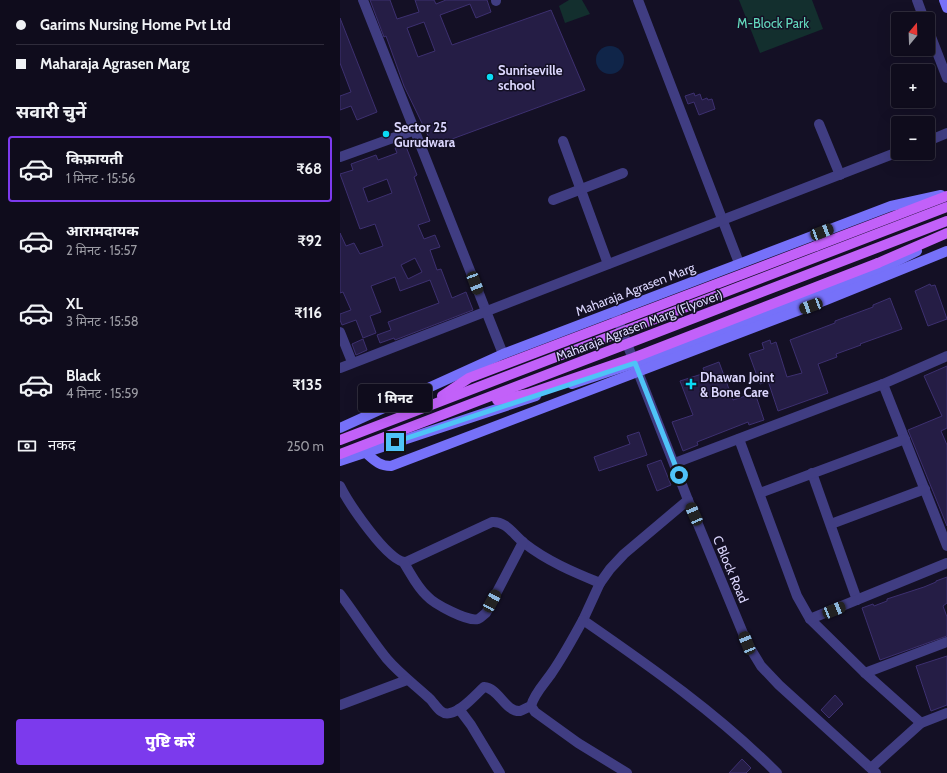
<!DOCTYPE html>
<html lang="hi">
<meta charset="utf-8">
<style>
:root{--surface:#0f0c1c;--page:#181525;--text:#f1f3f6;--muted:#9b9ba3;--line:#2f2c3b;--accent:#7c3aed}
body{margin:0;font-family:Cabin,"Noto Sans Devanagari",sans-serif;background:var(--page);color:var(--text);height:100vh;display:flex;flex-direction:column;font-size:15px;white-space:nowrap}
*{box-sizing:border-box;margin:0}
p{font-size:13px;color:var(--muted)}
.icon{flex:none;width:22px;height:22px;fill:none;stroke:currentColor;stroke-width:2;stroke-linecap:round;stroke-linejoin:round}
.map{position:relative;flex:1;overflow:hidden}
.sheet{display:flex;flex-direction:column;background:var(--surface);width:340px}
.sheet>*{flex:none}
.guide{display:grid;align-content:center;height:88px;padding:0 16px;background:var(--surface)}
.needle{width:26px;rotate:19deg}
.buttons{position:absolute;left:551px;top:12px;display:grid;gap:8px}
.buttons a{display:grid;place-items:center;width:44px;height:44px;border-radius:4px;background:var(--surface);box-shadow:0 4px 16px #0002,0 0 0 1px var(--line);font-size:20px}
.end{position:absolute;width:18px;height:18px;margin:-9px;border:5px solid #4fc3f7;background:#111;box-shadow:0 0 0 2px #111}
.from{border-radius:50%}
.bubble{position:absolute;height:28px;border-radius:4px;background:var(--surface);box-shadow:0 4px 16px #0002,0 0 0 1px var(--line);font-size:13px;font-weight:800;line-height:28px;text-align:center}
.car{position:absolute;width:12px;height:24px;margin:-12px -6px;border-radius:5px;box-shadow:0 0 3px 1px #0007;background:linear-gradient(#222 24%,#8ab4d8 0 40%,#222 0 76%,#8ab4d8 0 86%,#222 0)}
.guide b{display:flex;align-items:center;gap:14px;height:38px;font-size:15px}
.guide b+b{border-top:1px solid var(--line)}
.guide i{width:10px;height:10px;background:var(--text)}
ul{padding:0;list-style:none}
li{display:flex;align-items:center;gap:12px;height:66px;margin:0 8px 6px;padding:0 8px;border:2px solid transparent;border-radius:4px}
li div{flex:1}
li b{display:block;font-size:15px}
li em{font-style:normal;font-weight:800}
li.selected{border-color:var(--accent)}
li>.icon{width:36px;height:36px;stroke-width:1.5}
h2{padding:0 16px;font-size:18px;line-height:48px}
.pay{display:flex;align-items:center;gap:10px;height:44px;padding:0 16px;font-size:15px}
.pay p{margin-inline-start:auto}
.cta{display:flex;gap:8px;margin-top:auto;padding:8px 16px}
.cta a{flex:1;height:46px;border-radius:4px;background:var(--accent);color:#fff;font-size:16px;font-weight:800;line-height:46px;text-align:center}
main{display:flex;flex:1;min-height:0}
.map>svg:first-child{display:block}
</style>
<main>
<section class="sheet">
<div class="guide">
<b><i class="from"></i>Garims Nursing Home Pvt Ltd</b>
<b><i></i>Maharaja Agrasen Marg</b>
</div>
<h2>सवारी चुनें</h2>
<ul>
<li class="selected"><svg class="icon" aria-label="car" viewBox="0 0 24 24"><path d="M5 17H2v-5l4-1 3-4h7l3 4 3 1v5h-3M9 17h6M6 11h13"/><circle cx="7" cy="17" r="2"/><circle cx="17" cy="17" r="2"/></svg><div><b>किफ़ायती</b><p>1 मिनट · 15:56</p></div><em>₹68</em></li>
<li><svg class="icon" aria-label="car" viewBox="0 0 24 24"><path d="M5 17H2v-5l4-1 3-4h7l3 4 3 1v5h-3M9 17h6M6 11h13"/><circle cx="7" cy="17" r="2"/><circle cx="17" cy="17" r="2"/></svg><div><b>आरामदायक</b><p>2 मिनट · 15:57</p></div><em>₹92</em></li>
<li><svg class="icon" aria-label="car" viewBox="0 0 24 24"><path d="M5 17H2v-5l4-1 3-4h7l3 4 3 1v5h-3M9 17h6M6 11h13"/><circle cx="7" cy="17" r="2"/><circle cx="17" cy="17" r="2"/></svg><div><b>XL</b><p>3 मिनट · 15:58</p></div><em>₹116</em></li>
<li><svg class="icon" aria-label="car" viewBox="0 0 24 24"><path d="M5 17H2v-5l4-1 3-4h7l3 4 3 1v5h-3M9 17h6M6 11h13"/><circle cx="7" cy="17" r="2"/><circle cx="17" cy="17" r="2"/></svg><div><b>Black</b><p>4 मिनट · 15:59</p></div><em>₹135</em></li>
</ul>
<div class="pay"><svg class="icon" aria-label="cash" viewBox="0 0 24 24"><path d="M3 7h18v10H3z"/><circle cx="12" cy="12" r="2"/></svg>नकद<p>250 m</p></div>
<div class="cta"><a>पुष्टि करें</a></div>
</section>
<div class="map">
<svg width="607" height="773" viewBox="0 0 607 773">
<rect width="100%" height="100%" fill="#141025"/>
<!-- green -->
<g fill="#132f2e">
<polygon points="229,0 242,0 250,14 225,23 219,6"/>
<polygon points="399,0 472,0 483,29 420,53"/>
</g>
<!-- water -->
<circle fill="#102549" cx="270" cy="60" r="14"/>
<!-- building -->
<g fill="#251d45" stroke="#3d3070" fill-rule="evenodd">
<path d="M30 0H50L57 19 79 12 75 0H94L96 4 106 0H147L151 12 136 18 130 4 100 15 112 45 211 10 245 90 93 146 64 86 46 36 44 37ZM84 22 95 51 78 57 67 28Z"/>
<polygon points="0,18 37,112 17,120 11,106 0,110 0,96 11,92 0,63"/>
<polygon points="354,93 355,96 360,94 362,100 367,98 368,100 372,99 375,109 359,115 354,102 348,104 345,96"/>
<path d="M65 144 77 175 74 177 90 221 78 225 84 239 95 235 100 247 90 250 97 270 101 269 112 298 126 292 133 310 55 340 54 338 40 343 37 335 51 330 48 322 99 303 90 280 60 291 55 277 31 286 41 312 30 316 36 333 23 338 16 320 2 325 0 320V314L11 310 3 292 0 293V233L6 246 14 243 20 254 43 246 35 224 20 229 0 174 13 170 11 164 36 155 38 160 57 153 55 148ZM47 179 52 193 28 202 23 188ZM75 258 82 272 68 279 61 265Z"/>
<polygon points="590,284 591,286 595,285 607,319 588,326 575,291"/>
<polygon points="550,298 562,329 520,344 521,345 496,354 497,357 478,364 488,393 438,411 428,381 420,384 409,354 424,349 422,343 430,340 431,344 436,342 447,377 462,373 450,340 495,323 495,321 533,307 533,305"/>
<polygon points="23,339 27,350 16,355 12,344"/>
<polygon points="379,362 393,400 415,393 424,420 409,425 408,422 357,442 358,445 343,451 332,422 353,415 340,381 365,373 363,368"/>
<polygon points="607,366 607,428 601,431 607,445 607,526 568,430 602,416 584,376"/>
<polygon points="299,432 307,455 259,471 254,457 290,444 287,436"/>
<polygon points="321,460 331,485 317,491 307,465"/>
<polygon points="607,577 607,603 603,606 607,617 607,636 540,660 522,608 533,604 534,606 547,601 547,599 584,587 596,582 596,581"/>
<polygon points="607,656 607,705 591,711 576,666"/>
<polygon points="495,695 503,704 489,718 481,710"/>
<polygon points="402,759 411,768 406,773 389,773"/>
</g>
<g fill="none" stroke-linecap="round" stroke-linejoin="round">
<!-- street -->
<g stroke="#403d82" stroke-width="10">
<polyline points="23,0 163,354"/>
<polyline points="156,0 156,1"/>
<polyline points="298,0 399,263"/>
<polyline points="577,0 584,19"/>
<polyline points="588,29 607,78"/>
<polyline points="479,124 500,175"/>
<polyline points="223,141 268,264"/>
<polyline points="588,141 607,133"/>
<polyline points="0,157 75,130"/>
<polyline points="213,200 283,173"/>
<polyline points="275,313 348,500 407,643 421,666 439,685 536,773"/>
<polyline points="0,332 12,362"/>
<polyline points="0,368 558,152"/>
<polyline points="543,384 607,546"/>
<polyline points="399,439 457,596 470,619 525,673 581,723"/>
<polyline points="335,463 543,384 607,356"/>
<polyline points="472,473 517,600"/>
<path d="M0 486C8 502 49 564 66 562L152 522C166 521 173 534 184 543 207 561 233 572 260 583"/>
<polyline points="420,493 565,439"/>
<path d="M348 500 284 554 270 569 260 583 243 620C311 667 378 714 437 773"/>
<polyline points="491,524 585,489"/>
<path d="M64 563C71 574 77 587 87 596 94 604 128 622 138 619 141 618 144 614 146 613L183 542"/>
<path d="M0 594C16 615 30 638 47 659 60 674 75 685 89 698 95 703 100 716 110 713 122 711 135 695 144 687 159 688 165 712 180 711 183 710 188 707 191 706"/>
<polyline points="470,619 607,563"/>
<path d="M243 620C233 638 223 657 211 674 204 684 194 694 191 706L195 712 238 743 287 773"/>
<polyline points="525,673 607,642"/>
<polyline points="0,705 67,680"/>
<polyline points="119,709 131,725 160,773"/>
<polyline points="531,768 581,723 607,713"/>
</g>
<!-- secondary -->
<g stroke="#7671f9" stroke-width="10">
<polyline points="604,0 607,8"/>
<polyline points="232,384 295,363 535,272 577,251"/>
<polyline points="0,428 163,354 551,206 601,195"/>
<path d="M25 452C34 460 39 466 51 466L486 300 607 251"/>
<polyline points="0,461 196,396"/>
</g>
<!-- primary -->
<g stroke="#c261f9" stroke-width="10">
<polyline points="476,246 607,196"/>
<polyline points="538,263 607,233"/>
</g>
<!-- primary-bridge -->
<g stroke="#c261f9" stroke-width="10">
<polyline points="102,396 129,378 476,246"/>
<polyline points="157,400 188,394 293,358 538,263"/>
<polyline points="0,440 607,207"/>
<path d="M0 454C203 378 404 297 607 221"/>
</g>
</g>
<g fill="none" stroke-linecap="round" stroke-linejoin="round">
<!-- route -->
<polyline stroke="#4fc3f7" stroke-width="5" points="55,442 295,363 339,475"/>
</g>
<!-- markers -->
<g fill="#0adbf5" stroke="#141025" stroke-width="1.5">
<circle cx="150" cy="77" r="4"/>
<circle cx="46" cy="134" r="4"/>
<path d="M349 378h4v4h4v4h-4v4h-4v-4h-4v-4h4z"/>
</g>
<g text-anchor="middle" stroke-width="3" stroke-linejoin="round" paint-order="stroke">
<!-- park labels -->
<g font-size="13" fill="#64dbbf" stroke="#141025">
<text x="433" y="28">M-Block Park</text>
</g>
<!-- poi labels -->
<g font-size="13" font-weight="bold" fill="#dbd6fd" stroke="#141025" text-anchor="start">
<text x="158" y="75">Sunriseville<tspan x="158" dy="15">school</tspan></text>
<text x="54" y="132">Sector 25<tspan x="54" dy="15">Gurudwara</tspan></text>
<text x="360" y="382">Dhawan Joint<tspan x="360" dy="15">&amp; Bone Care</tspan></text>
</g>
<!-- street labels -->
<g font-size="13" fill="#dbd6fd" stroke="#141025">
<text transform="translate(295 289) rotate(-21)" y="5">Maharaja Agrasen Marg</text>
<text transform="translate(299 325) rotate(-21)" y="5">Maharaja Agrasen Marg (Flyover)</text>
<text transform="translate(391 569) rotate(67)" y="5">C Block Road</text>
</g>
</g>
</svg>
<div class="buttons">
<a><svg class="needle" viewBox="-14 -14 28 28"><path d="M0-13l5 13h-10z" fill="#e53935"/><path d="M0 13l5-13h-10z" fill="#9b9ba3"/></svg></a>
<a>+</a>
<a>−</a>
</div>
<i class="end from" style="left:339px;top:475px"></i>
<i class="end" style="left:55px;top:442px"></i>
<div class="bubble" style="left:18px;top:384px;width:74px">1 मिनट</div>
<i class="car" style="left:482px;top:232px;rotate:69deg"></i>
<i class="car" style="left:135px;top:283px;rotate:159deg"></i>
<i class="car" style="left:471px;top:306px;rotate:250deg"></i>
<i class="car" style="left:354px;top:514px;rotate:337deg"></i>
<i class="car" style="left:152px;top:601px;rotate:28deg"></i>
<i class="car" style="left:494px;top:610px;rotate:68deg"></i>
<i class="car" style="left:407px;top:643px;rotate:338deg"></i>
</div>
</main>
